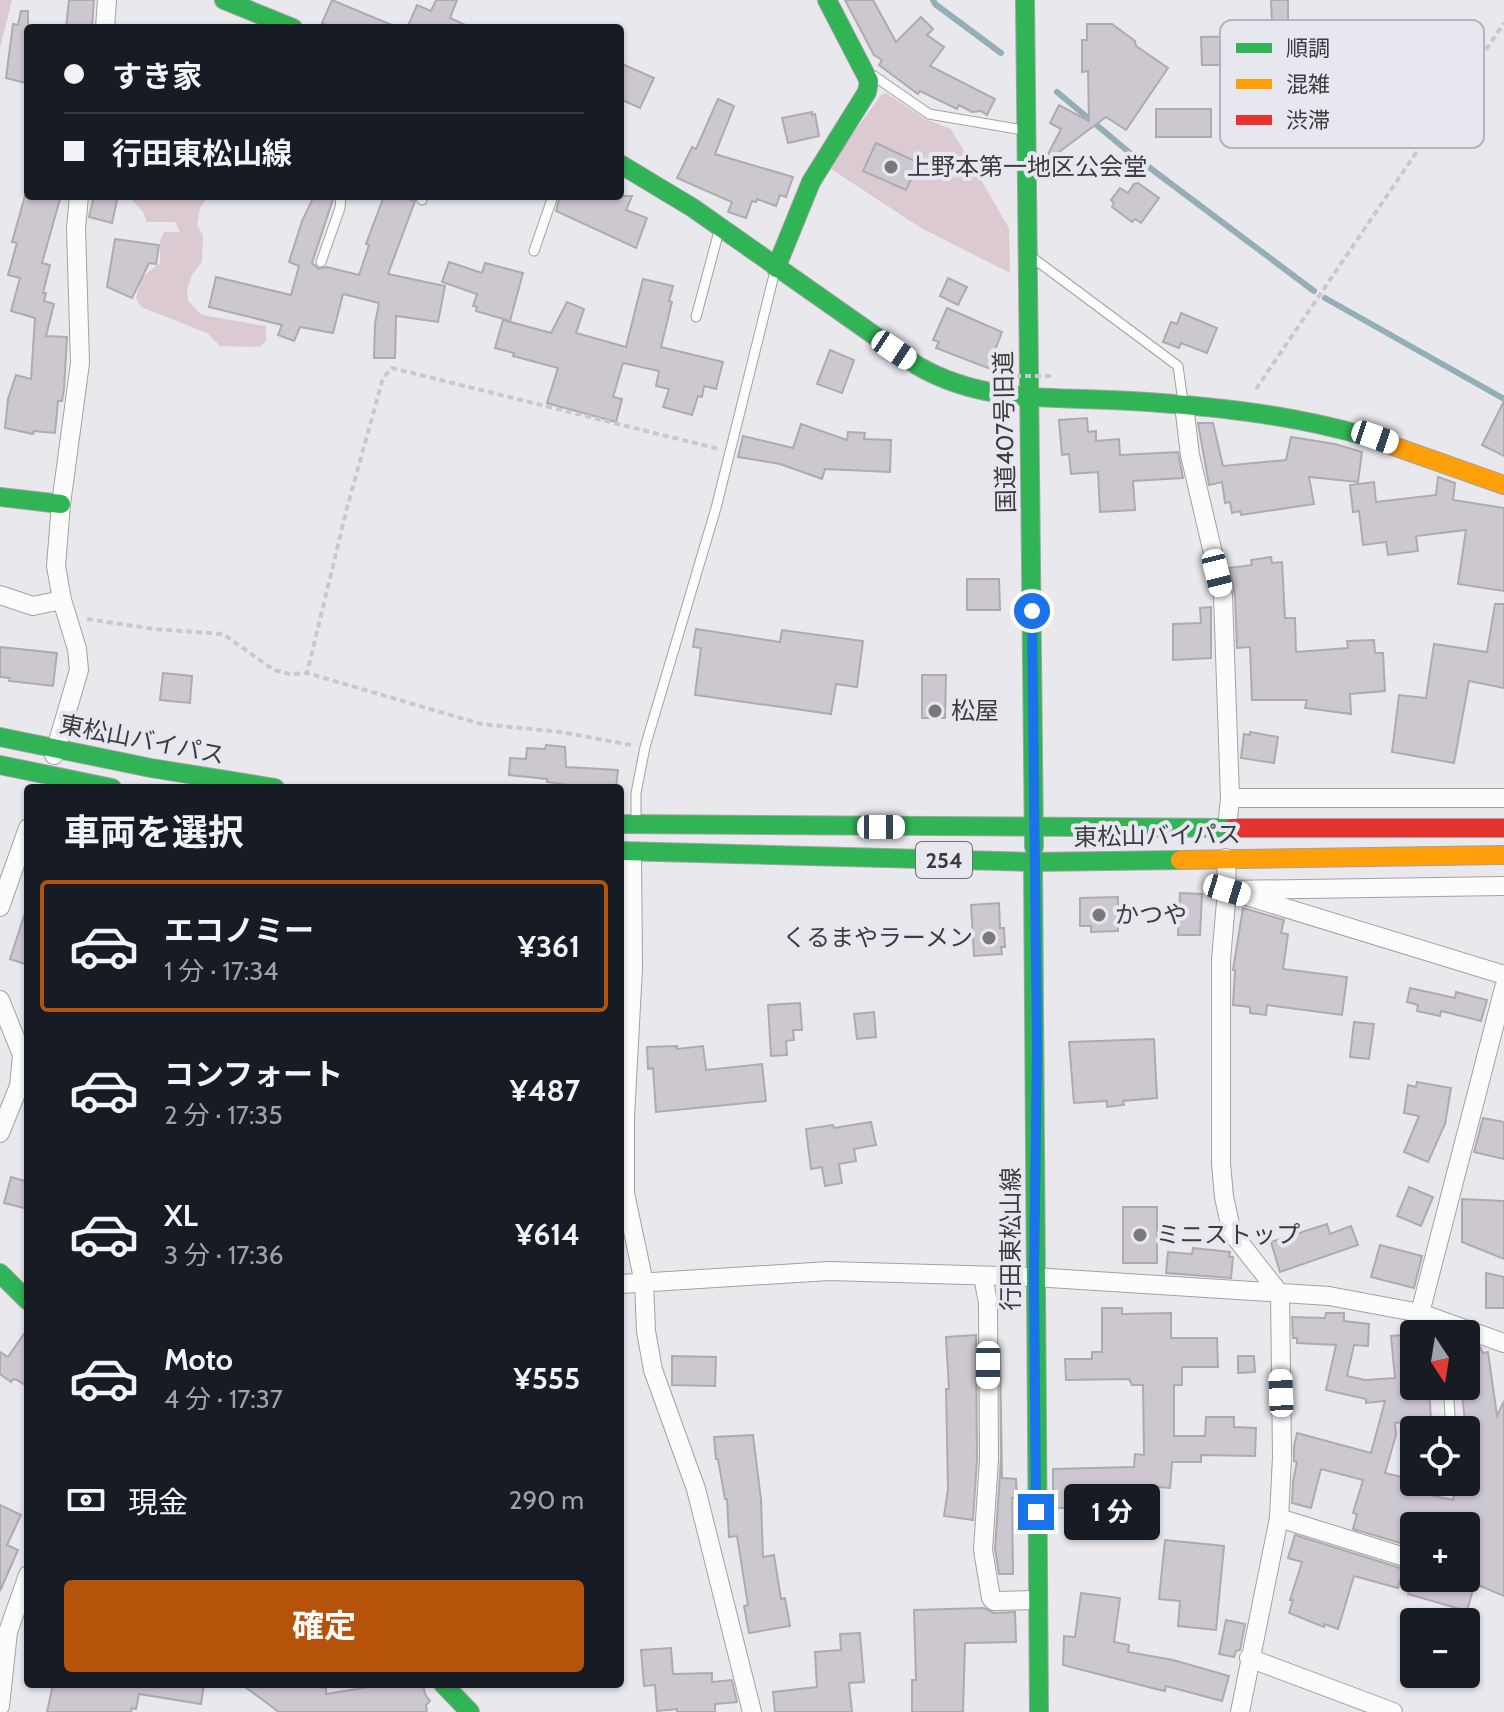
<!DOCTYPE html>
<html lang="ja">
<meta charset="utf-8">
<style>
:root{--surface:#171b24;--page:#20242c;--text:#f1f3f6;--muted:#9ea1a6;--line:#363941;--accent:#b45309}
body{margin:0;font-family:Cabin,"Noto Sans JP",sans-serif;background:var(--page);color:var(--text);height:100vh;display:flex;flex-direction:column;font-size:30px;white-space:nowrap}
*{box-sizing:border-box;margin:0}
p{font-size:26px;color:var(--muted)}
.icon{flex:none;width:44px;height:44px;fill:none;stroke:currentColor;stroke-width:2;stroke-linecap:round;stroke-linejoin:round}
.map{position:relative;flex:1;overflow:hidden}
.details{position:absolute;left:24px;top:784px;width:600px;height:904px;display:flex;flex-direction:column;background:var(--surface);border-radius:8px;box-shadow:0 2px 6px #0004}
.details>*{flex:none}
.guide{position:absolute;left:24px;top:24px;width:600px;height:176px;border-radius:8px;box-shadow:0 2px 6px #0004;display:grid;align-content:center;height:176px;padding:0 40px;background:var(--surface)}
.needle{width:52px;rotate:168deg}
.tools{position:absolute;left:1400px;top:1320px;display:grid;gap:16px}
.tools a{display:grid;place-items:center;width:80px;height:80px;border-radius:8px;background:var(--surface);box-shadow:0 2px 6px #0004;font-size:40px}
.end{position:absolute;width:36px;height:36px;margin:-18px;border:10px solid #1a73e8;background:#fff;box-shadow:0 0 0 4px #fff}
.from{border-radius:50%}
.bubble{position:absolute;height:56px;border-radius:8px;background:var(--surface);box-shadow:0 2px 6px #0004;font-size:26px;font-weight:700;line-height:56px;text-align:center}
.car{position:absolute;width:24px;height:48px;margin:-24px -12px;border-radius:10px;box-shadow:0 0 6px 2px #0007;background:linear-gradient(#fff 24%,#345 0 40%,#fff 0 76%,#345 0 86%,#fff 0)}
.guide b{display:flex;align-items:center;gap:28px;height:76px;font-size:30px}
.guide b+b{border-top:2px solid var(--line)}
.guide i{width:20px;height:20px;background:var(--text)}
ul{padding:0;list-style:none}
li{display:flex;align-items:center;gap:24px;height:132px;margin:0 16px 12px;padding:0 24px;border:4px solid transparent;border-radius:8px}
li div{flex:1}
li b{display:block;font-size:30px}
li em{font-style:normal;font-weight:700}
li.active{border-color:var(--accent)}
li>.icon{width:72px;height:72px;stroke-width:1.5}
h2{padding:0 40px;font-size:36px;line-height:96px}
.pay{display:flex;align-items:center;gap:20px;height:88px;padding:0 40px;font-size:30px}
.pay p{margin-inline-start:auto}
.cta{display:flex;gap:16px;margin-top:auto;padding:16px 40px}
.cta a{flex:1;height:92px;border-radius:8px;background:var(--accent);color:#fff;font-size:32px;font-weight:700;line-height:92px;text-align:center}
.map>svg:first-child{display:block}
</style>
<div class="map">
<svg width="1504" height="1712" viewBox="0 0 1504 1712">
<rect width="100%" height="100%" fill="#e9e9ed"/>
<!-- green -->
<g fill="#dccad3">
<polygon points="0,0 12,0 0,48"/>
<polygon points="886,93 925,119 951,129 1009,228 1010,273 921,228 831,169 848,140 882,94"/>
<polygon points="128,196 208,196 200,208 197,225 203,235 202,262 192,275 187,290 188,301 202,315 266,326 266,341 259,347 220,346 207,333 141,307 136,298 141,278 160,263 160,241 164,232 180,232 175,222 147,222 143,212"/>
</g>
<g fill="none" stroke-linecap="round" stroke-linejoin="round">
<!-- stream -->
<g stroke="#94aeb8" stroke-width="6">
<polyline points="933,0 935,4 1001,53"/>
<polyline points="1057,92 1130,153 1314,291"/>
<polyline points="1325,298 1504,399"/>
</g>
</g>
<!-- building -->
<g fill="#cdc8cf" stroke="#acabae" stroke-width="2">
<polygon points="69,0 94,0 92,28 66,28"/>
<polygon points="332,0 399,28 334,28 322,23"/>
<polygon points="436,0 457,0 450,18 472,28 407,28 417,5 431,11"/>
<polygon points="845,0 873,0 896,42 921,17 933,29 927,35 944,47 930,66 995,99 987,115 981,111 972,112 959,105 957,109 920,91 918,94 879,65 882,60 874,55"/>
<polygon points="1271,0 1288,0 1288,23 1272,24"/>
<polygon points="21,11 28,11 28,70 25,83 6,78 13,24 18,25"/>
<polygon points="1087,24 1112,24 1135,41 1136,46 1168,68 1126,130 1106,117 1043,164 1061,129 1050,123 1059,105 1089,121 1088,71 1082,72 1082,40 1087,40"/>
<polygon points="1257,36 1257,65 1202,65 1201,37"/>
<polygon points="620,63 654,78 640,108 620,99"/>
<polygon points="718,99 734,106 715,154 793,177 786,197 780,195 776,206 757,199 756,202 752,201 746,218 728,212 732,202 677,178 692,147 696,149"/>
<rect x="1156" y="109" width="55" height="28"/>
<polygon points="812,112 812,115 815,114 819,136 788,143 782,118"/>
<polygon points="876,143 919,163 906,190 863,171"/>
<polygon points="1138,183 1159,198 1141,223 1135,219 1132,222 1112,207 1114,203 1111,200 1120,188 1128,193 1134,184"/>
<polygon points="25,196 48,196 60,199 42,263 50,265 43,293 46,293 44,301 54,304 46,336 67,337 64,389 62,401 58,401 55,433 34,431 33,434 5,428 8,399 16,375 31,379 35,318 11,311 20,278 8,275 17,243 12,242"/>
<polygon points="94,196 118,196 112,223 89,217"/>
<polygon points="314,196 333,199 312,263 319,269 327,267 359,275 369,245 366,244 384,196 400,196 415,201 388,274 445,286 438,322 396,316 395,358 374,358 375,324 379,303 343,294 333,333 300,327 294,341 278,335 282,325 209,307 216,277 291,295 299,266 289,262 302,221"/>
<polygon points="560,196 632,196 626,210 647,218 636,248 556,211"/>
<polygon points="115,239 159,245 156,264 149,263 132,298 107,287"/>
<polygon points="449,262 482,273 485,263 523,273 510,321 476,311 477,307 473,306 477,294 442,282"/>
<polygon points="948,278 967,287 958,305 940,296"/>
<polygon points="643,279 673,286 669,301 672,302 661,347 723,362 716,389 704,386 702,397 698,396 692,415 663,407 669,389 656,386 659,371 623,363 613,397 622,399 616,422 547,403 558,368 513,356 514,353 495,348 503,320 551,333 567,302 584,309 576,333 626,347"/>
<polygon points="947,308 1002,332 988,368 936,348 939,342 933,340"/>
<polygon points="1181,313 1217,328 1207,353 1181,343 1179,348 1163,342 1171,322 1177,324"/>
<polygon points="830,350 854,360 842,393 817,384"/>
<polygon points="1504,401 1504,456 1482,445"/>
<polygon points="1087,418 1088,432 1096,431 1096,441 1119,439 1120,455 1178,452 1183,478 1133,481 1135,510 1100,512 1098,472 1071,474 1069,454 1062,455 1059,420"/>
<polygon points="1198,423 1213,423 1223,466 1286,460 1291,437 1335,444 1362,452 1358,482 1309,477 1314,504 1241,515 1240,511 1232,513 1230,502 1225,503 1222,482 1209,485"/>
<polygon points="801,424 847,440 848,432 865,433 864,439 891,440 890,472 825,469 822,479 780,464 738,457 743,436 793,448"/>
<polygon points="1438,477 1455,483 1453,500 1504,508 1504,591 1458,584 1466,530 1416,536 1418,551 1388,555 1386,542 1363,545 1359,511 1353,512 1350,485 1374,482 1376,502 1436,495"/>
<polygon points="1271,557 1272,563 1282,562 1285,618 1295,618 1296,652 1348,648 1347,641 1374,640 1375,653 1383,653 1385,691 1350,694 1351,714 1305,708 1307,700 1252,700 1250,647 1237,648 1235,596 1229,568 1252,565 1251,560"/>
<polygon points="967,579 999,579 1000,610 967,610"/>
<polygon points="1495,604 1504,604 1504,688 1469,681 1454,763 1392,752 1399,695 1426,698 1434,644 1487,652"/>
<polygon points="1211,607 1211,658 1173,660 1173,624 1201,623 1200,608"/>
<polygon points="696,629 780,642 782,630 863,641 857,687 836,684 831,714 695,695 701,648 693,647"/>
<polygon points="0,647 57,653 53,686 9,681 10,678 0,677"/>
<polygon points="163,673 192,676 190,703 160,700"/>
<polygon points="922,675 946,675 945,718 922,718"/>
<polygon points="1250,732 1278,737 1274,763 1241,758 1244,734 1250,735"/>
<polygon points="546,745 565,747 566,767 618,770 616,788 590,788 547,782 547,779 509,775 510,758 526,759 527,748 545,749"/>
<polygon points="1180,893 1202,894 1200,935 1178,935"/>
<polygon points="1118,897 1118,931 1091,932 1091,926 1080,926 1080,898"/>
<polygon points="999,903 1000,928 1004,928 1005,947 1001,947 1002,954 974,956 971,905"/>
<polygon points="1243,908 1284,920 1281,933 1288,934 1283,969 1347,977 1342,1015 1267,1005 1266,1015 1250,1013 1250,1007 1233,1005 1235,970 1233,970"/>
<polygon points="25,913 28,914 28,965 10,959"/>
<polygon points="1410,988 1455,998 1456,992 1487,1000 1481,1021 1441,1011 1440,1016 1417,1011 1418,1005 1407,1002"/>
<polygon points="800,1003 802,1030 793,1030 794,1040 786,1041 787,1055 771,1056 768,1005"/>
<polygon points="874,1012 876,1037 857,1039 854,1014"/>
<polygon points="1354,1022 1374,1024 1369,1059 1350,1057"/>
<polygon points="1154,1039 1157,1098 1123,1101 1124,1105 1107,1107 1107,1101 1074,1103 1069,1042"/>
<polygon points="677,1046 677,1049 703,1046 706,1070 762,1064 766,1101 656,1112 653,1068 648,1069 647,1047"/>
<polygon points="1417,1082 1451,1088 1445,1124 1428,1162 1404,1152 1419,1116 1404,1113 1408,1085 1416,1087"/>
<polygon points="1483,1118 1504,1122 1504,1159 1474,1152"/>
<polygon points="871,1122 876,1145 854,1149 856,1161 839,1164 842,1183 825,1186 822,1167 811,1169 806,1129 833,1125 834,1128"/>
<polygon points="11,1177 28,1182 28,1209 4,1203"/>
<polygon points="1409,1187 1433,1197 1421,1226 1397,1216"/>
<polygon points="1462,1199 1504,1201 1504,1259 1462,1242"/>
<rect x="1123" y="1207" width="34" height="56"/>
<polygon points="1327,1224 1330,1234 1351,1226 1358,1245 1280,1272 1271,1242"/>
<polygon points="1380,1245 1422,1256 1414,1288 1371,1277"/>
<polygon points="1193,1248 1230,1252 1229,1257 1233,1257 1231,1278 1166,1273 1168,1252 1192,1254"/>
<polygon points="1486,1273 1504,1277 1504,1308 1486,1308"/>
<polygon points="1102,1308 1122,1308 1122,1314 1171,1313 1171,1338 1217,1338 1218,1367 1182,1367 1182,1385 1174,1385 1174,1436 1205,1436 1206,1417 1234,1417 1234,1427 1256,1428 1255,1456 1201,1455 1201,1462 1172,1462 1170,1488 1131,1485 1130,1493 1088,1493 1088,1508 1053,1508 1053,1469 1134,1467 1135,1454 1144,1455 1143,1385 1132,1385 1129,1379 1066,1380 1065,1359 1092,1359 1092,1352 1102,1352"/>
<polygon points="1326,1313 1344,1313 1344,1321 1369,1324 1368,1346 1354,1345 1347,1376 1365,1380 1395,1378 1391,1336 1414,1334 1414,1386 1429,1386 1431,1420 1395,1423 1396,1435 1385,1473 1414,1480 1411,1491 1453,1500 1457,1482 1466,1482 1466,1430 1461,1386 1466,1386 1466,1349 1480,1347 1483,1353 1488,1352 1497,1416 1504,1401 1504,1596 1466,1580 1466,1526 1454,1526 1415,1518 1407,1545 1353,1529 1357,1514 1353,1513 1363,1480 1321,1469 1311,1508 1292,1503 1293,1481 1297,1462 1294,1461 1294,1446 1297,1433 1371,1453 1385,1401 1366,1403 1366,1399 1326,1390 1336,1345 1297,1343 1297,1338 1293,1338 1292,1317 1325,1318"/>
<polygon points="28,1328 28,1387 17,1380 13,1379 11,1382 0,1374 0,1352 8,1357"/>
<polygon points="976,1335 977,1459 973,1520 944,1516 948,1489 946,1389 949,1389 946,1337"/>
<polygon points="1000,1348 1002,1478 1016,1479 1017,1498 1012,1498 1013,1574 999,1574 995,1549 1001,1459"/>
<polygon points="672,1356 716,1357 715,1386 672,1385"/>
<polygon points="1238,1356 1254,1356 1255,1372 1238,1373"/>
<polygon points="753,1435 761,1500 763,1557 774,1555 781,1599 785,1598 790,1626 749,1633 744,1606 748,1605 737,1536 729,1537 727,1499 725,1499 718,1459 716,1459 714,1437"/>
<polygon points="0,1505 21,1515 7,1545 18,1550 0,1591"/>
<polygon points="1295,1535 1400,1568 1403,1571 1398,1588 1354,1576 1338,1629 1324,1624 1324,1627 1289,1613 1293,1600 1290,1600 1302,1562 1288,1558"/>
<polygon points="1165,1540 1224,1546 1216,1630 1178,1626 1180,1601 1159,1599"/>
<polygon points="1413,1578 1426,1578 1445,1583 1446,1579 1474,1586 1467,1611 1408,1594"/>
<polygon points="1081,1593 1120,1598 1114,1642 1129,1645 1128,1652 1173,1660 1229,1676 1222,1701 1166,1686 1165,1691 1156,1689 1063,1665 1064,1636 1075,1637"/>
<polygon points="984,1608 994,1613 1015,1612 1016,1642 965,1643 963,1712 912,1712 912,1680 916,1680 914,1610"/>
<polygon points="1226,1620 1245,1624 1240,1650 1236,1651 1234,1657 1219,1654"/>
<polygon points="860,1633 864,1682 849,1683 852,1712 775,1712 773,1692 817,1687 815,1652 841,1650 840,1634"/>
<polygon points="671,1648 673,1674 712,1673 712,1682 732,1680 737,1702 715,1704 715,1712 677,1712 677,1709 657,1711 655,1685 644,1686 641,1650"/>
<polygon points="53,1684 204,1684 201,1704 139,1694 136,1709 132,1708 131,1712 47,1712"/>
<polygon points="241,1684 300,1684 326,1688 326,1694 387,1684 423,1684 425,1694 430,1701 426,1705 427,1712 279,1712"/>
</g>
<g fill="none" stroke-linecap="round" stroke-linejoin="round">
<defs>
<g id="lane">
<polyline points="874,76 929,114 1023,130"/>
<polyline points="422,200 423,196"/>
<polyline points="534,251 553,196"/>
<polyline points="1033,258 1178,366 1183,402"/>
<polyline points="321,262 340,208 341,196"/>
<polyline points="696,317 719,231"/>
<polyline points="636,818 636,793 645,747 716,508 775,271"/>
<polyline points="1448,1386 1451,1430"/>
</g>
<g id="street">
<polyline points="105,28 107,0"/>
<polyline points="1184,405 1190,455 1223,596 1230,798 1227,828"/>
<polyline points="0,595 33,606 62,600"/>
<polyline points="54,755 79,670 77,649 62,600 56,566 61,504 80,363 76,228 79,196"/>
<polyline points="1230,798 1504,798"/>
<polyline points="632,852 633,968 625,1117 625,1193 644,1283 646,1331 653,1370 696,1489 752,1712"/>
<polyline points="1226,858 1227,890 1504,886"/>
<polyline points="0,907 28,828"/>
<polyline points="0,1000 22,1055 19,1086 0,1133"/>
<polyline points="983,1276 988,1303 989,1459 983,1550 991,1598 994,1601 1036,1600"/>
<polyline points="620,1284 829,1271 1034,1277 1329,1296 1420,1313 1504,1343"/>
<polyline points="1420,1313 1504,988"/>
<polyline points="1279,1518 1414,1560"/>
<polyline points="1249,1658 1393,1712"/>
<polyline points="0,1706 8,1632 28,1575"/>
<polyline points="1240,1712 1279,1518 1282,1457 1280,1294 1232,1233 1224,1197 1221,1163 1221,960 1227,890 1504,975"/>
</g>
<g id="fast">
<polyline points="224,0 293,28"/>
<polyline points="1025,0 1034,847"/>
<path d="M620 164 693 208 918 366C986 405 1056 396 1131 401 1211 406 1288 414 1365 436"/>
<polyline points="776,268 811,182 867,92 869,81 827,0"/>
<polyline points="0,497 61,504"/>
<polyline points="0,737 151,768 275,788"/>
<polyline points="0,765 112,788"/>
<polyline points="620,824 1232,828"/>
<polyline points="620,851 1033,862 1180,860"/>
<polyline points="1033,862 1039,1712"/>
<polyline points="0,1273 28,1301"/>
<polyline points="443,1684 470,1712"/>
</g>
<g id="slow">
<polyline points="1365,436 1504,485"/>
<polyline points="1180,860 1504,855"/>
</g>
<polyline id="jam" points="1232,828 1504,828"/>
</defs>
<!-- lane casing -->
<use href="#lane" stroke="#a2a2a4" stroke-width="11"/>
<!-- street casing -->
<use href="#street" stroke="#a2a2a4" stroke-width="20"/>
<!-- fast casing -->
<use href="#fast" stroke="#a2a2a4" stroke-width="20"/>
<!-- slow casing -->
<use href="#slow" stroke="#a2a2a4" stroke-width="20"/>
<!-- jam casing -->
<use href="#jam" stroke="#a2a2a4" stroke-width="20"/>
<!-- path -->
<g stroke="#c9c9cb" stroke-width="4" stroke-dasharray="6 4" stroke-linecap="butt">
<polyline points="1256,389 1504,23"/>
<polyline points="87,619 154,629 223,634 274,670 290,674 307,673"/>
<polyline points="631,745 561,732 481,724 307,673 347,508 383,378 392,368 719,449"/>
</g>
<!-- lane -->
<use href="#lane" stroke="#fcfcfc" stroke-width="9"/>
<!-- street -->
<use href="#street" stroke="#fcfcfc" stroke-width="18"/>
<!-- fast -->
<use href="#fast" stroke="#30b455" stroke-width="18"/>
<!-- slow -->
<use href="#slow" stroke="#ff9f0a" stroke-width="18"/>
<!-- jam -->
<use href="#jam" stroke="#e5322d" stroke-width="18"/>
<!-- path-bridge -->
<polyline stroke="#c9c9cb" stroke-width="4" stroke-dasharray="6 4" stroke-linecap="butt" points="995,376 1054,376"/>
</g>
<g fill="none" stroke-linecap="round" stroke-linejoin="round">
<!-- route -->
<polyline stroke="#1a73e8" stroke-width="10" points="1032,611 1037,1049 1034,1277 1036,1512"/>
</g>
<!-- markers -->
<g fill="#79787b" stroke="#e7e7ef" stroke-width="3">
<circle cx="891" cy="167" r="8"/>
<circle cx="935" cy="711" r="8"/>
<circle cx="1099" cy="915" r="8"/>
<circle cx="989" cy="938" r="8"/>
<circle cx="1140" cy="1235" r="8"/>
</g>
<g text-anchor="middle" stroke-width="8" stroke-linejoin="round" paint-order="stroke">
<!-- shield labels -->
<rect fill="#e7e7ef" stroke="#6f6f73" stroke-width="2" x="916" y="842" width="56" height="36" rx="6"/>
<g font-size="22" font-weight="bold" fill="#3c3b3e">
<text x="944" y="868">254</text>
</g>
<!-- poi labels -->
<g font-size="24" fill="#3c3b3e" stroke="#e7e7ef" text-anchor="start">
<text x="907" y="175">上野本第一地区公会堂</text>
<text x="951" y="719">松屋</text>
<text x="1115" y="923">かつや</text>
<text x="973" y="946" text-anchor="end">くるまやラーメン</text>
<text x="1156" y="1243">ミニストップ</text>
</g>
<!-- street labels -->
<g font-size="24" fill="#3c3b3e" stroke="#e7e7ef">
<text transform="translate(1005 432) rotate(-91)" y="8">国道407号旧道</text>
<text transform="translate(142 740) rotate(11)" y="8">東松山バイパス</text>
<text transform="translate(1157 836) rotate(-1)" y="8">東松山バイパス</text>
<text transform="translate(1011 1239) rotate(-90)" y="8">行田東松山線</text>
</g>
</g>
<!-- legend -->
<rect x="1220" y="20" width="264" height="128" rx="12" fill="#e7e7ef" stroke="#b4b3ba" stroke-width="2"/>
<rect x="1236" y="43" width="36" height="10" fill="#30b455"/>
<rect x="1236" y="79" width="36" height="10" fill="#ff9f0a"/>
<rect x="1236" y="115" width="36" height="10" fill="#e5322d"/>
<g font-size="22" fill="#3c3b3e">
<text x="1286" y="56">順調</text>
<text x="1286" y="92">混雑</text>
<text x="1286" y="128">渋滞</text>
</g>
</svg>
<div class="tools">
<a><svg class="needle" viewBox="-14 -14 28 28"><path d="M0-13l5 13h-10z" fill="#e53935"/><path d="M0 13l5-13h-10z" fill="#9ea1a6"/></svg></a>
<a><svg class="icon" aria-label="locate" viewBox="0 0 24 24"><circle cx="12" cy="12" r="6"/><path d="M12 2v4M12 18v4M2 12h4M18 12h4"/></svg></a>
<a>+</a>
<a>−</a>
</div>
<i class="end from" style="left:1032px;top:611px"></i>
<i class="end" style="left:1036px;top:1512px"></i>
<div class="bubble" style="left:1064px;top:1484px;width:96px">1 分</div>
<i class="car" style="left:894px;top:350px;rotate:124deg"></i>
<i class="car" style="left:1375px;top:437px;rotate:109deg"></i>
<i class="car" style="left:1217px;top:573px;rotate:166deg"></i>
<i class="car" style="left:881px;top:827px;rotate:90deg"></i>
<i class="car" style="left:1227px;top:890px;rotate:107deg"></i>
<i class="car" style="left:988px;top:1365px;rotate:180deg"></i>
<i class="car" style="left:1281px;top:1393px;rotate:358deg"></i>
<div class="guide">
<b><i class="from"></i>すき家</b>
<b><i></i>行田東松山線</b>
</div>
<section class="details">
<h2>車両を選択</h2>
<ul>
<li class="active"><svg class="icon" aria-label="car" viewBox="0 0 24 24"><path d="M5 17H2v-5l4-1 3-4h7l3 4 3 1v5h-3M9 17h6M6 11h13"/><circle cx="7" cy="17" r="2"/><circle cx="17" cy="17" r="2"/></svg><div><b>エコノミー</b><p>1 分 · 17:34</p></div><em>¥361</em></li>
<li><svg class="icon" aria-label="car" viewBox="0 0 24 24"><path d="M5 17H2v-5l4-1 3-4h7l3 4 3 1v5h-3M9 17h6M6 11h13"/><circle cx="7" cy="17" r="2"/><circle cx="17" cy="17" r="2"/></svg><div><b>コンフォート</b><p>2 分 · 17:35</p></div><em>¥487</em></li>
<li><svg class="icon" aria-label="car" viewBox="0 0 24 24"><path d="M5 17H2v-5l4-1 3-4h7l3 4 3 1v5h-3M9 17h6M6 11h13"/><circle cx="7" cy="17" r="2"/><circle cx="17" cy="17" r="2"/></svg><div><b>XL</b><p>3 分 · 17:36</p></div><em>¥614</em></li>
<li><svg class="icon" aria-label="car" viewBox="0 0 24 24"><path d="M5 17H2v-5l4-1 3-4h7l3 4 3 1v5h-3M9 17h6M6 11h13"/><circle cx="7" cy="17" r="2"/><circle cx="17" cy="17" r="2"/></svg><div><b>Moto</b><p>4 分 · 17:37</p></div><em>¥555</em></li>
</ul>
<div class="pay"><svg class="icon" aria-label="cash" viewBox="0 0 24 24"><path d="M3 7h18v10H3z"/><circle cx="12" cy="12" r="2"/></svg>現金<p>290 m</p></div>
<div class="cta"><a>確定</a></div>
</section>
</div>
